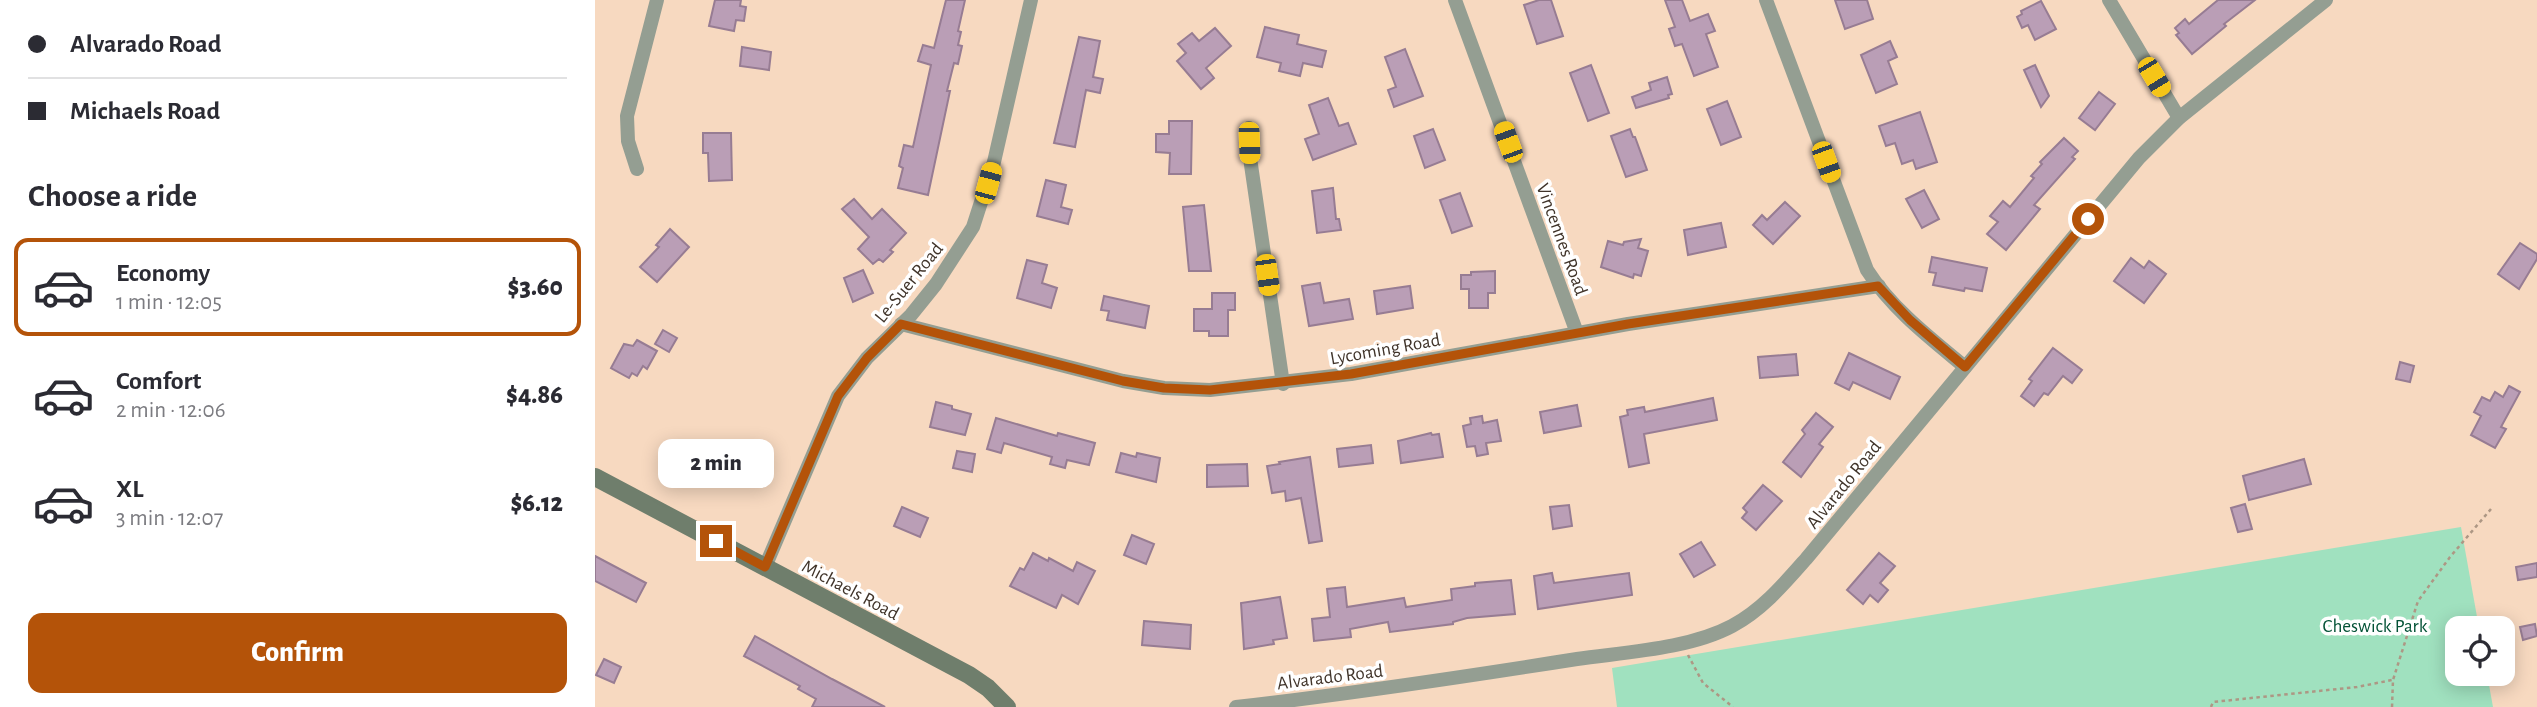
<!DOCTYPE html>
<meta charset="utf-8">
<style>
:root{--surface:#fff;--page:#f2f2f3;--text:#2b2b33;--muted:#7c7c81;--line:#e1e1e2;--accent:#b45309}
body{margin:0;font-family:"Alegreya Sans",sans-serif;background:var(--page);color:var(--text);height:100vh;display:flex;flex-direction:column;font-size:26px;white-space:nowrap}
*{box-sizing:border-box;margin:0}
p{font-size:23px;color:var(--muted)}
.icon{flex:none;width:38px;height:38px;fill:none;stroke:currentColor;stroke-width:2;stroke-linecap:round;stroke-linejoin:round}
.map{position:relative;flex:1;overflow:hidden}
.panel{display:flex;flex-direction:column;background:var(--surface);width:595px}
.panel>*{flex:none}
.top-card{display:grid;align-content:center;height:154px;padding:0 28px;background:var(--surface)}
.fabs{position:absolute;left:1850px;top:616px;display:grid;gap:14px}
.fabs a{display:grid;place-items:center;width:70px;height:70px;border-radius:14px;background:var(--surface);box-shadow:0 4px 18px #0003;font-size:35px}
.end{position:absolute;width:32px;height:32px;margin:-16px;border:9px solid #b45309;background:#fff;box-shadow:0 0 0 4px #fff}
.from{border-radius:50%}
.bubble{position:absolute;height:49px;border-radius:14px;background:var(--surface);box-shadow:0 4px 18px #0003;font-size:23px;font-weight:800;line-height:49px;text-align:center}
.car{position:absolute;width:21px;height:42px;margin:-21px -10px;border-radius:9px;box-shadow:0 0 5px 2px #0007;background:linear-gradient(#f5c518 24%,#345 0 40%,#f5c518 0 76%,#345 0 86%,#f5c518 0)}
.top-card b{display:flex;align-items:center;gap:24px;height:66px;font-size:26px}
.top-card b+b{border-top:2px solid var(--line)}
.top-card i{width:18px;height:18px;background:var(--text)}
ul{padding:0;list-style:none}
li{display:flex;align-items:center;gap:21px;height:98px;margin:0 14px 10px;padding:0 14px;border:4px solid transparent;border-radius:14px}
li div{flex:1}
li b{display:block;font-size:26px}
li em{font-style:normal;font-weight:800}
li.selected{border-color:var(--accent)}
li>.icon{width:63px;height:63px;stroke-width:1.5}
h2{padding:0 28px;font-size:32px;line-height:84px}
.action{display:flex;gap:14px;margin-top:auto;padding:14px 28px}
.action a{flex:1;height:80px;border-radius:14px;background:var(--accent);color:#fff;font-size:28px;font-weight:800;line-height:80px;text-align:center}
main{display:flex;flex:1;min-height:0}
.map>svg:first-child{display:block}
</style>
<main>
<section class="panel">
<div class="top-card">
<b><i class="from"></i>Alvarado Road</b>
<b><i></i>Michaels Road</b>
</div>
<h2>Choose a ride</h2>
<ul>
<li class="selected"><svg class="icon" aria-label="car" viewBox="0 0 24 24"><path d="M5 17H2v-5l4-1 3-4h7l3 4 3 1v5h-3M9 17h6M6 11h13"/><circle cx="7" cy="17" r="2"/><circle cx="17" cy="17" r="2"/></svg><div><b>Economy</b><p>1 min · 12:05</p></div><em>$3.60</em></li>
<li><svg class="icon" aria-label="car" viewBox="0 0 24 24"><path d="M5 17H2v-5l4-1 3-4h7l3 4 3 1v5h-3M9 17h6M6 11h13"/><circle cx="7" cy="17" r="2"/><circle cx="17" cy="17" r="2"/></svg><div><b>Comfort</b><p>2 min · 12:06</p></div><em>$4.86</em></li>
<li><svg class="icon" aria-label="car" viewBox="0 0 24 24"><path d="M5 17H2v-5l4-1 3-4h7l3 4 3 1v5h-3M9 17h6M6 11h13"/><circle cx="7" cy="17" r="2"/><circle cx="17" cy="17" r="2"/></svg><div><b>XL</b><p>3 min · 12:07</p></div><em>$6.12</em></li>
</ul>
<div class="action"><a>Confirm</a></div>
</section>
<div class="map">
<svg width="1942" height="707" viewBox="0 0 1942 707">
<rect width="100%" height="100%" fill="#f7d9c0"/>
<!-- green -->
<polygon fill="#a0e1bf" points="1866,527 1884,628 1862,628 1862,674 1892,674 1898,707 1022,707 1017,668"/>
<!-- building -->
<g fill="#ba9eb6" stroke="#977c93" stroke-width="2">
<polygon points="120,0 146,0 145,6 151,7 149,21 141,20 139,31 114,26"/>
<polygon points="351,0 370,0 363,31 366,32 363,45 367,46 363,64 359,63 352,91 355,91 333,195 303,188 308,168 304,166 309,145 318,147 336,65 323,61 328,45 339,48"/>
<polygon points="944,0 956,0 968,36 942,44 929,5"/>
<polygon points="1070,0 1087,0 1095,21 1113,14 1120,31 1111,34 1123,67 1099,76 1087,44 1080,46 1074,29 1080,27"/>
<polygon points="1240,0 1272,0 1278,19 1250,29"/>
<polygon points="1623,0 1660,0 1629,24 1631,26 1597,54 1581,35 1584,33 1580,28 1590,19 1594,24"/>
<polygon points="1446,1 1461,29 1440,40 1433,25 1427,28 1422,17 1427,14 1426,11"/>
<polygon points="670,27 704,35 702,44 731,51 727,67 708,63 705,76 684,71 686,63 662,57"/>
<polygon points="620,28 636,46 611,68 619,78 606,89 582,61 591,53 583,44 597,33 604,41"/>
<polygon points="484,37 505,41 498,77 508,79 505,93 491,90 480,147 459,143"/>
<polygon points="1295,41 1302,57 1293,61 1302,84 1281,93 1266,55"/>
<polygon points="147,47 176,52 174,70 145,66"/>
<polygon points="810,49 828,96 799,107 793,90 801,87 790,57"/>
<polygon points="996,65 1014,113 993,121 975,73"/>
<polygon points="1440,65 1454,96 1446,107 1429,70"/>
<polygon points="1072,77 1077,94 1073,95 1074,98 1041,108 1037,97 1056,90 1054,83"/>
<polygon points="1504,92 1520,104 1500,130 1484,118"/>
<polygon points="733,98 744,126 753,123 761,144 718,160 710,139 724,134 714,105"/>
<polygon points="1132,101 1146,137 1126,145 1112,109"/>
<polygon points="1325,112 1342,162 1321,169 1318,160 1307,164 1300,143 1291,146 1284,126"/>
<polygon points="574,121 597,121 596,174 574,174 575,153 561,152 561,134 574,134"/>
<polygon points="838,129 850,160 830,168 819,136"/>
<polygon points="1035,129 1038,137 1040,137 1052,170 1031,177 1016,136"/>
<polygon points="108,133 136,133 137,180 114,181 113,153 108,153"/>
<polygon points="1469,138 1483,151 1477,157 1480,159 1439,205 1445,209 1411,250 1392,234 1403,222 1395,216 1408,201 1415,207 1439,178 1436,176 1447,164 1445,162"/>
<polygon points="451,180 471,185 466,207 477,210 473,224 442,216"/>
<polygon points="738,188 741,219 744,219 746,230 722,233 717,191"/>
<polygon points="1329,190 1344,219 1327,228 1311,199"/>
<polygon points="865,193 877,226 857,233 845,200"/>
<polygon points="259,199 277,219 287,209 311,233 295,250 298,252 288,262 284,259 278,264 263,249 274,237 247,209"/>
<polygon points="1190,202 1205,216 1178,244 1158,225 1167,215 1172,220"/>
<polygon points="609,205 616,271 594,271 588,207"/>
<polygon points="1126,223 1131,247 1093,255 1089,230"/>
<polygon points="75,229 94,247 62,282 45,267 64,247 61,245"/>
<polygon points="1046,239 1043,248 1053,251 1046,276 1039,274 1038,278 1006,267 1013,241 1028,245 1029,242"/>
<polygon points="1925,243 1942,254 1942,259 1924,289 1903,274"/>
<polygon points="1337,257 1392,268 1387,291 1370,288 1369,291 1338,285 1341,273 1334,272"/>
<polygon points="1536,258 1549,268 1554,261 1571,274 1549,303 1519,281"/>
<polygon points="432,260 452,265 447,283 462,288 456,308 422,298"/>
<polygon points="268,270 278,293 258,302 249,278"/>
<polygon points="900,271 900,293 893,293 893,308 874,308 874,289 866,289 866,275 876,275 876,272"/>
<polygon points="725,283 729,303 754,299 758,319 714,326 707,286"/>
<polygon points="815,286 818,308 782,314 779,291"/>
<polygon points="617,293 640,293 640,310 633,310 633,336 614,336 614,331 599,331 599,309 617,309"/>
<polygon points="509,296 554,306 550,328 512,320 514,311 506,310"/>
<polygon points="68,330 82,338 74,352 60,344"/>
<polygon points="42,340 62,351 52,369 48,366 42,376 37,373 34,378 16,368 29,344 38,346"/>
<polygon points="1458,348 1487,370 1477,383 1468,376 1453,395 1449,393 1439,406 1426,396 1437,381 1434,379"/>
<polygon points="1254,353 1305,377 1295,399 1258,382 1254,390 1240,383"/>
<polygon points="1201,354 1203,375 1165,378 1163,357"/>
<polygon points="1805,362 1819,366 1815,382 1801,379"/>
<polygon points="1914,386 1925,392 1906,427 1911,429 1900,448 1876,435 1886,416 1879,412 1887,397 1895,401 1900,392 1908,397"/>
<polygon points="1118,398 1122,420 1049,434 1054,463 1034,467 1025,417 1033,415 1032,410 1049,407 1050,412"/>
<polygon points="341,402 357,406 357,409 376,414 370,435 335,427"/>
<polygon points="982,405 986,426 949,433 945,412"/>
<polygon points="1221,413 1238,427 1224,444 1228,447 1206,477 1188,462 1210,434 1207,430"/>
<polygon points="887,416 888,423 902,420 906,441 891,443 893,454 882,456 880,446 872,447 868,426 876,424 875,418"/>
<polygon points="401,418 462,436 463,433 500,443 494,465 472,460 470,468 455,464 457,457 409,443 406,453 392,449"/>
<polygon points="836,433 837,435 844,434 848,457 806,463 803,441"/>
<polygon points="776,445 778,463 744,467 742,449"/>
<polygon points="362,451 380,454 377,472 358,468"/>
<polygon points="526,453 541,457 542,453 565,458 561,482 521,472"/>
<polygon points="715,457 727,541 714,543 706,498 691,501 690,491 677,493 672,466 685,464 684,462"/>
<polygon points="1709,459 1716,484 1654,500 1648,476"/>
<polygon points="652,464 653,486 612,487 612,465"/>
<polygon points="1168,485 1187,501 1161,530 1147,518 1152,512 1148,508"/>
<polygon points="1650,504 1657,529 1643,532 1636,508"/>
<polygon points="974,505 977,526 958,529 955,507"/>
<polygon points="307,507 333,518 325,537 299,526"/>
<polygon points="537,535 559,544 551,564 529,555"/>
<polygon points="1106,542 1120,565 1099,577 1085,554"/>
<polygon points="438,553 453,561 454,558 478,571 482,562 500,571 483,604 467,595 461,608 415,586 425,568 429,570"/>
<polygon points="1284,553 1300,566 1285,583 1293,590 1283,602 1275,595 1268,604 1252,590"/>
<polygon points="0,556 51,583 41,602 0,581"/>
<polygon points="1942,563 1942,577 1923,580 1921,567"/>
<polygon points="957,573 959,583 1034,573 1037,595 943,609 939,576"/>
<polygon points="916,580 920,614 872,618 858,622 858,624 795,632 793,622 755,629 756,637 719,641 717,619 735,617 732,589 750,587 752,607 809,598 811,607 857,600 856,589 880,586 880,583"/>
<polygon points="685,597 692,638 678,640 679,644 649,649 646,603"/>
<polygon points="549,621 596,625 595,649 547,645"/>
<polygon points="1940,624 1942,636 1928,640 1925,627"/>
<polygon points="160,636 237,679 290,707 217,707 221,699 203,689 205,686 149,656"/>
<polygon points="9,659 26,667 19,683 1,675"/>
</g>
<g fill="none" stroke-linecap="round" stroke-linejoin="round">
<!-- path -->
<g stroke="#ad9784" stroke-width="2.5" stroke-dasharray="3.5 3.5" stroke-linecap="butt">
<polyline points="1093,655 1108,683 1138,707"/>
<polyline points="1616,707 1618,702 1762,687 1797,680"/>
<polyline points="1797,707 1798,680 1823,601 1855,557 1896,509"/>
</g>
<!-- street -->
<g stroke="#949e92" stroke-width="14">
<polyline points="860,0 982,333"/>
<path d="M1171 0 1272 270C1297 309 1335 338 1370 367"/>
<polyline points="1514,0 1584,118"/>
<polyline points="654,128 655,158 688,384"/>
<polyline points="42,169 33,141 32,116 62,0"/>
<polyline points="306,324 528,381 569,388 615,390 756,374 1033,324 1284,286"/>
<polyline points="170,567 243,396 272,358 316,315 341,284 378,227 399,162 436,0"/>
<path d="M641 707C755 694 868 677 982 659 1030 652 1094 649 1137 626 1167 610 1189 584 1211 559L1544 158 1584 118 1731 0"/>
</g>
<!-- secondary -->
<polyline stroke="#6f7e6c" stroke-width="18" points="0,477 374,675 393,688 412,707"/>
</g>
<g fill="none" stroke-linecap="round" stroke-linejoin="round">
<!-- route -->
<polyline stroke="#b45309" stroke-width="9" points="121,541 170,567 243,396 272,358 306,324 528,381 569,388 615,390 756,374 1033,324 1283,286 1315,320 1370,367 1493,219"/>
</g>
<g text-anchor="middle" stroke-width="7" stroke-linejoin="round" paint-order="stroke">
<!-- street labels -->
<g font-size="19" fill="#40342a" stroke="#fff">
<text transform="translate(968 239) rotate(70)" y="7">Vincennes Road</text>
<text transform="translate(313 282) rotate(-51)" y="7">Le-Suer Road</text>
<text transform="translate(790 348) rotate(-10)" y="7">Lycoming Road</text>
<text transform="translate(1248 484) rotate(-51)" y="7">Alvarado Road</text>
<text transform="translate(256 589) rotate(28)" y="7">Michaels Road</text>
<text transform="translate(735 676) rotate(-7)" y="7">Alvarado Road</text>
</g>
<!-- park labels -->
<g font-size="19" fill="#035236" stroke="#fff">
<text x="1780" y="632">Cheswick Park</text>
</g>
</g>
</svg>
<div class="fabs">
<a><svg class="icon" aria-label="locate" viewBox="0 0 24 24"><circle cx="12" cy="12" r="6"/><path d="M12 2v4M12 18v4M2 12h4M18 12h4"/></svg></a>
</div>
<i class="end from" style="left:1493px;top:219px"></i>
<i class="end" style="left:121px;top:541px"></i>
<div class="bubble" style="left:63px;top:439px;width:116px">2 min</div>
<i class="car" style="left:1559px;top:77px;rotate:149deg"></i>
<i class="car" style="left:913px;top:142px;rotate:340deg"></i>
<i class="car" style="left:654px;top:143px;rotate:178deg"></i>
<i class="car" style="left:1231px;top:162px;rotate:160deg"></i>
<i class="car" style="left:393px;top:183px;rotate:15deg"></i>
<i class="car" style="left:672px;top:275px;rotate:172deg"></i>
</div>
</main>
